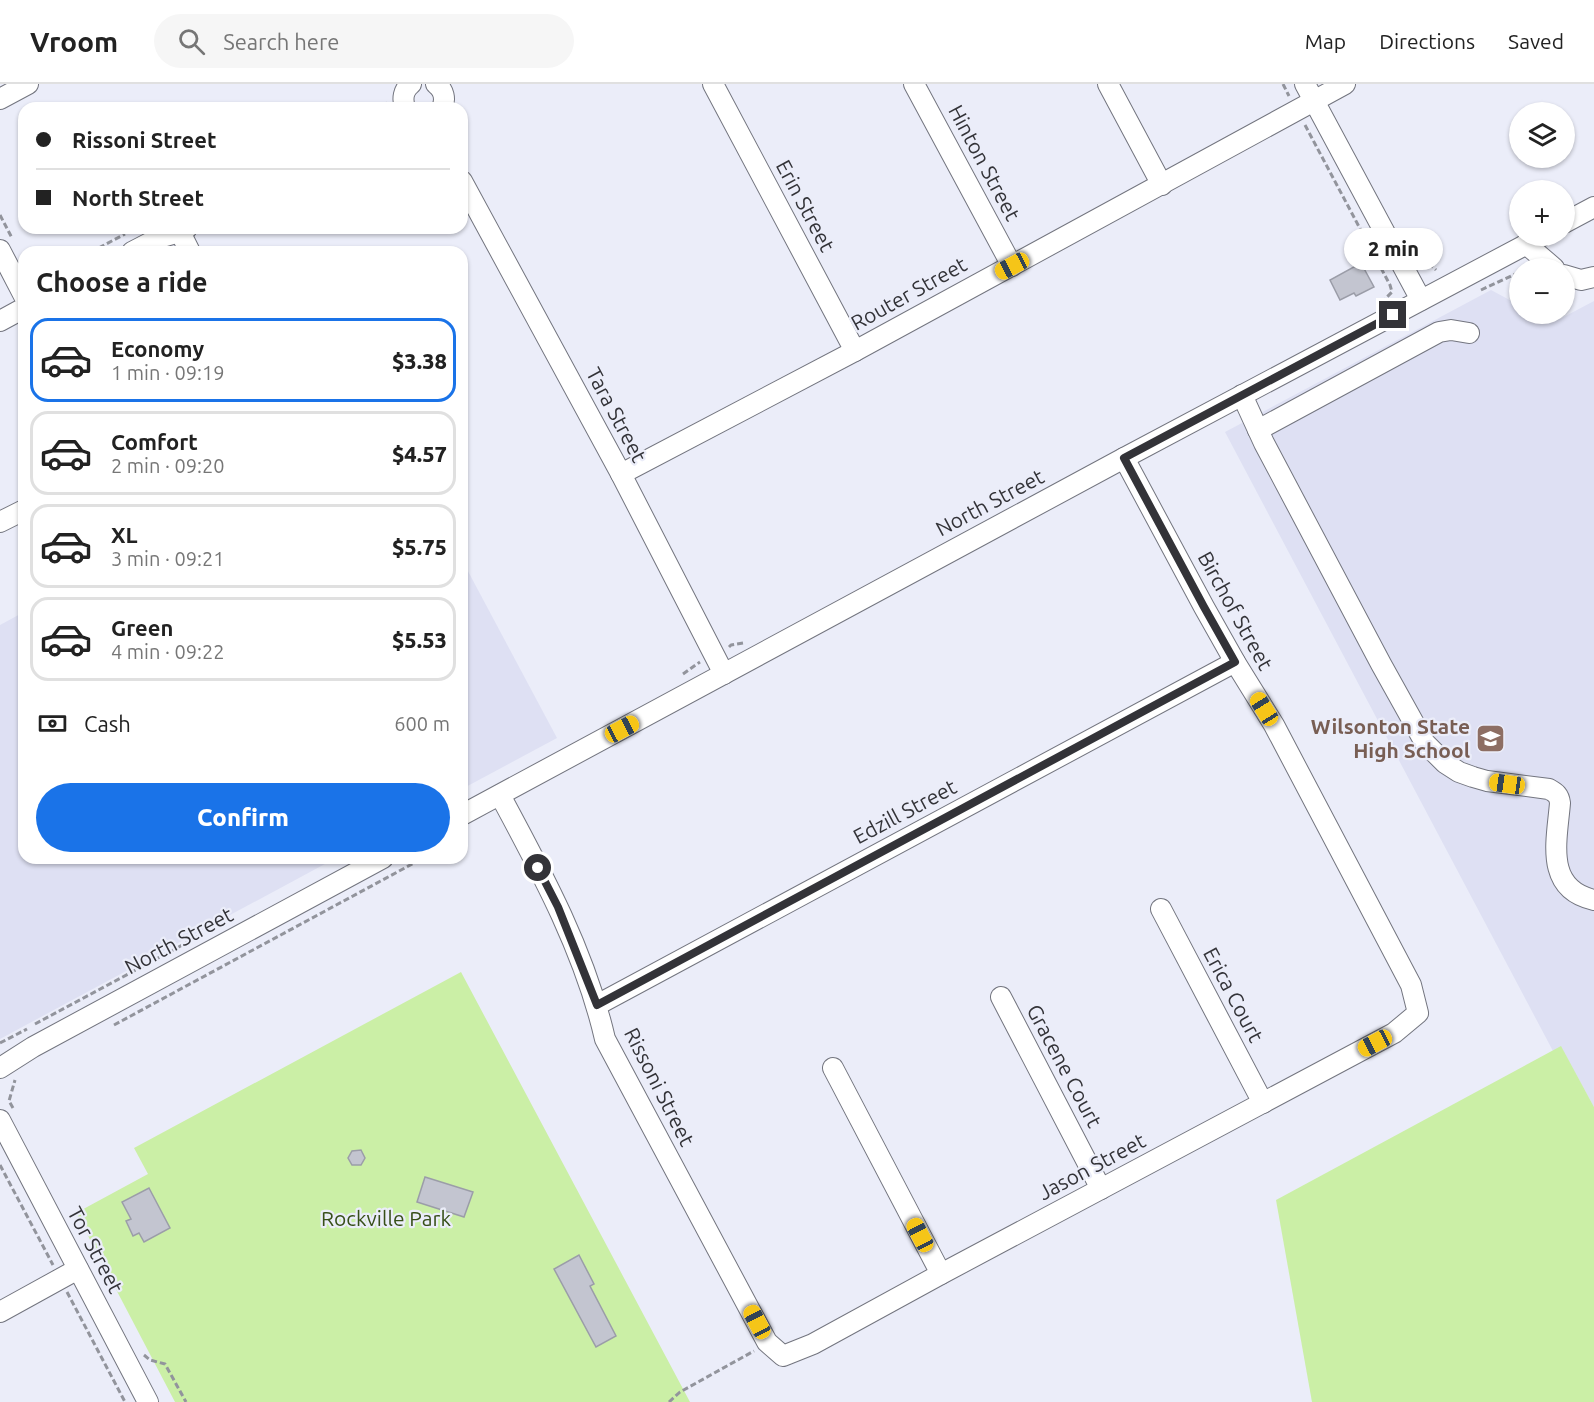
<!DOCTYPE html>
<meta charset="utf-8">
<style>
:root{--surface:#fff;--page:#f6f6f6;--text:#222;--muted:#767676;--line:#e0e0e0;--accent:#1a73e8}
body{margin:0;font-family:Ubuntu,sans-serif;background:var(--page);color:var(--text);height:100vh;display:flex;flex-direction:column;font-size:22px;white-space:nowrap}
*{box-sizing:border-box;margin:0}
p{font-size:20px;color:var(--muted)}
.icon{flex:none;width:33px;height:33px;fill:none;stroke:currentColor;stroke-width:2;stroke-linecap:round;stroke-linejoin:round}
.map{position:relative;flex:1;overflow:hidden}
.drawer{position:absolute;left:18px;top:162px;width:450px;height:618px;display:flex;flex-direction:column;background:var(--surface);border-radius:18px;box-shadow:0 2px 4px #0004}
.drawer>*{flex:none}
.guide{position:absolute;left:18px;top:18px;width:450px;height:132px;border-radius:18px;box-shadow:0 2px 4px #0004;display:grid;align-content:center;height:132px;padding:0 18px;background:var(--surface)}
.buttons{position:absolute;left:1509px;top:18px;display:grid;gap:12px}
.buttons a{display:grid;place-items:center;width:66px;height:66px;border-radius:50%;background:var(--surface);box-shadow:0 2px 4px #0004;font-size:30px}
.end{position:absolute;width:27px;height:27px;margin:-14px;border:8px solid #333338;background:#fff;box-shadow:0 0 0 3px #fff}
.from{border-radius:50%}
.bubble{position:absolute;height:42px;border-radius:21px;background:var(--surface);box-shadow:0 2px 4px #0004;font-size:20px;font-weight:800;line-height:42px;text-align:center}
.car{position:absolute;width:18px;height:36px;margin:-18px -9px;border-radius:8px;box-shadow:0 0 4px 2px #0007;background:linear-gradient(#f5c518 24%,#345 0 40%,#f5c518 0 76%,#345 0 86%,#f5c518 0)}
.guide b{display:flex;align-items:center;gap:21px;height:57px;font-size:22px}
.guide b+b{border-top:2px solid var(--line)}
.guide i{width:15px;height:15px;background:var(--text)}
ul{padding:0;list-style:none}
li{display:flex;align-items:center;gap:18px;height:84px;margin:0 12px 9px;padding:0 6px;border:3px solid var(--line);border-radius:18px}
li div{flex:1}
li b{display:block;font-size:22px}
li em{font-style:normal;font-weight:800}
li.current{border-color:var(--accent)}
li>.icon{width:54px;height:54px;stroke-width:1.5}
h2{padding:0 18px;font-size:27px;line-height:72px}
.pay{display:flex;align-items:center;gap:15px;height:66px;padding:0 18px;font-size:22px}
.pay p{margin-inline-start:auto}
.cta{display:flex;gap:12px;margin-top:auto;padding:12px 18px}
.cta a{flex:1;height:69px;border-radius:36px;background:var(--accent);color:#fff;font-size:24px;font-weight:800;line-height:69px;text-align:center}
header{display:flex;align-items:center;gap:36px;box-sizing:border-box;height:84px;padding:0 30px;background:var(--surface);border-bottom:2px solid var(--line)}
header strong{font-size:28px}
nav{display:flex;gap:33px;margin-inline-start:auto;font-size:21px}
.search{width:420px;height:54px;background:var(--page);display:flex;align-items:center;gap:15px;box-sizing:border-box;padding:0 21px;border-radius:33px;color:var(--muted);font-size:22px}
.map>svg:first-child{display:block}
</style>
<header>
<strong>Vroom</strong>
<div class="search"><svg class="icon" aria-label="search" viewBox="0 0 24 24"><circle cx="10" cy="10" r="6"/><path d="M15 15l6 6"/></svg>Search here</div>
<nav><a>Map</a><a>Directions</a><a>Saved</a></nav>
</header>
<div class="map">
<svg width="1594" height="1318" viewBox="0 0 1594 1318">
<rect width="100%" height="100%" fill="#ebedf9"/>
<!-- built -->
<g fill="#dee0f3">
<polygon points="1491,206 1519,221 1520,230 1536,230 1545,234 1560,235 1594,217 1594,1023 1561,963 1553,967 1225,348"/>
<polygon points="462,476 557,654 462,705"/>
<polygon points="24,528 24,774 336,774 0,955 0,541"/>
</g>
<!-- green -->
<g fill="#cbefa6">
<polygon points="461,888 690,1318 175,1318 76,1129 148,1090 134,1064"/>
<polygon points="1561,962 1594,1023 1594,1318 1312,1318 1276,1116"/>
</g>
<!-- building -->
<g fill="#c3c5d0" stroke="#9b9da8" stroke-width="1.5">
<polygon points="1361,179 1374,203 1356,212 1354,209 1340,216 1330,196"/>
<polygon points="361,1066 365,1074 361,1081 352,1081 348,1074 352,1067"/>
<polygon points="425,1093 473,1108 464,1133 417,1118"/>
<polygon points="149,1104 170,1144 144,1158 139,1149 133,1152 126,1137 131,1135 122,1118"/>
<polygon points="579,1171 594,1200 590,1202 616,1252 596,1263 554,1185"/>
</g>
<g fill="none" stroke-linecap="round" stroke-linejoin="round">
<defs>
<g id="minor">
<path d="M436 0C444 6 446 15 442 24"/>
<polyline points="713,0 855,267"/>
<polyline points="914,0 1012,182"/>
<polyline points="1108,0 1162,101"/>
<polyline points="1305,0 1421,216"/>
<polyline points="0,15 28,0"/>
<path d="M405 24C402 15 403 6 411 0"/>
<polyline points="462,97 621,390 724,590"/>
<polyline points="1564,139 1594,123"/>
<polyline points="180,148 190,168"/>
<polyline points="1526,160 1554,184"/>
<polyline points="0,166 24,212"/>
<polyline points="132,168 159,154 180,148 187,144"/>
<polyline points="1564,191 1581,196 1594,193"/>
<polyline points="0,237 24,224"/>
<path d="M1242 311 1264 359 1381 580 1425 659 1445 679 1459 688 1473 693 1487 697 1549 705C1556 709 1559 711 1560 719 1557 756 1544 805 1594 816"/>
<polyline points="1258,346 1439,248 1451,246 1469,249"/>
<polyline points="621,390 855,267 1345,0"/>
<polyline points="0,438 24,426"/>
<path d="M500 711C542 789 585 868 605 955L767 1258 783 1272 813 1260 941 1190 1394 949 1418 929 1411 901 1274 641 1235 578 1204 523 1124 374"/>
<polyline points="462,731 1124,374 1542,152"/>
<polyline points="1161,825 1263,1019"/>
<polyline points="1001,913 1101,1105"/>
<polyline points="597,921 1235,578"/>
<polyline points="0,984 33,963 383,774"/>
<polyline points="833,984 941,1190"/>
<polyline points="0,1036 148,1318"/>
<polyline points="0,1228 78,1185"/>
</g>
</defs>
<!-- minor casing -->
<use href="#minor" stroke="#73757f" stroke-width="22"/>
<!-- path -->
<g stroke="#92949c" stroke-width="3" stroke-dasharray="6 3" stroke-linecap="butt">
<polyline points="1283,0 1289,12"/>
<polyline points="379,24 387,19"/>
<polyline points="1305,41 1390,201 1392,208 1385,215"/>
<polyline points="0,131 12,154"/>
<polyline points="91,168 125,150"/>
<polyline points="1420,176 1422,178 1433,183 1436,186"/>
<polyline points="1481,206 1520,188"/>
<polyline points="729,563 731,561 743,559"/>
<polyline points="683,590 700,578"/>
<polyline points="462,752 470,748"/>
<polyline points="35,940 201,851"/>
<polyline points="114,941 414,779 420,774"/>
<polyline points="0,959 27,945"/>
<polyline points="13,1024 9,1017 15,996"/>
<polyline points="0,1081 53,1181"/>
<polyline points="67,1208 125,1318"/>
<polyline points="144,1271 150,1276 165,1280 186,1318"/>
<polyline points="669,1318 680,1308 754,1267"/>
</g>
<!-- minor -->
<use href="#minor" stroke="#fff" stroke-width="20"/>
</g>
<g fill="none" stroke-linecap="round" stroke-linejoin="round">
<!-- route -->
<polyline stroke="#333338" stroke-width="8" points="538,784 558,823 597,921 1235,578 1204,523 1124,374 1393,231"/>
</g>
<!-- icons -->
<defs>
<symbol id="school-square" viewBox="-11 -11 22 22"><rect x="-9" y="-9" width="18" height="18" rx="4" fill="#8d6e63" stroke="#ebedf9"/><path d="M0-5L7-2L0 1L-7-2ZM-4 1L0 2.5L4 1V4Q0 6-4 4Z" fill="#fff"/></symbol>
</defs>
<g fill-rule="evenodd">
<use href="#school-square" x="1474" y="638" width="33" height="33"/>
</g>
<g text-anchor="middle" stroke-width="4.5" stroke-linejoin="round" paint-order="stroke">
<!-- street labels -->
<g font-size="21" fill="#333338" stroke="#ebedf9">
<text transform="translate(984 79) rotate(62)" y="7">Hinton Street</text>
<text transform="translate(805 122) rotate(62)" y="7">Erin Street</text>
<text transform="translate(909 210) rotate(-29)" y="7">Router Street</text>
<text transform="translate(616 331) rotate(62)" y="7">Tara Street</text>
<text transform="translate(990 419) rotate(-28)" y="7">North Street</text>
<text transform="translate(1235 527) rotate(61)" y="7">Birchof Street</text>
<text transform="translate(905 728) rotate(-28)" y="7">Edzill Street</text>
<text transform="translate(179 857) rotate(-28)" y="7">North Street</text>
<text transform="translate(1233 911) rotate(62)" y="7">Erica Court</text>
<text transform="translate(1064 982) rotate(62)" y="7">Gracene Court</text>
<text transform="translate(659 1003) rotate(63)" y="7">Rissoni Street</text>
<text transform="translate(1092 1083) rotate(-28)" y="7">Jason Street</text>
<text transform="translate(95 1166) rotate(62)" y="7">Tor Street</text>
</g>
<!-- education labels -->
<g font-size="21" font-weight="bold" fill="#785e54" stroke="#ebedf9" text-anchor="end">
<text x="1470" y="650">Wilsonton State<tspan x="1470" dy="24">High School</tspan></text>
</g>
<!-- park labels -->
<g font-size="21" fill="#374f18" stroke="#ebedf9">
<text x="386" y="1142">Rockville Park</text>
</g>
</g>
</svg>
<div class="buttons">
<a><svg class="icon" aria-label="layers" viewBox="0 0 24 24"><path d="M12 4l9 5-9 5-9-5zM3 14l9 5 9-5"/></svg></a>
<a>+</a>
<a>−</a>
</div>
<i class="end from" style="left:538px;top:784px"></i>
<i class="end" style="left:1393px;top:231px"></i>
<div class="bubble" style="left:1344px;top:144px;width:99px">2 min</div>
<i class="car" style="left:1012px;top:182px;rotate:242deg"></i>
<i class="car" style="left:1264px;top:625px;rotate:328deg"></i>
<i class="car" style="left:622px;top:645px;rotate:62deg"></i>
<i class="car" style="left:1507px;top:700px;rotate:278deg"></i>
<i class="car" style="left:1375px;top:959px;rotate:242deg"></i>
<i class="car" style="left:920px;top:1151px;rotate:332deg"></i>
<i class="car" style="left:757px;top:1238px;rotate:332deg"></i>
<div class="guide">
<b><i class="from"></i>Rissoni Street</b>
<b><i></i>North Street</b>
</div>
<section class="drawer">
<h2>Choose a ride</h2>
<ul>
<li class="current"><svg class="icon" aria-label="car" viewBox="0 0 24 24"><path d="M5 17H2v-5l4-1 3-4h7l3 4 3 1v5h-3M9 17h6M6 11h13"/><circle cx="7" cy="17" r="2"/><circle cx="17" cy="17" r="2"/></svg><div><b>Economy</b><p>1 min · 09:19</p></div><em>$3.38</em></li>
<li><svg class="icon" aria-label="car" viewBox="0 0 24 24"><path d="M5 17H2v-5l4-1 3-4h7l3 4 3 1v5h-3M9 17h6M6 11h13"/><circle cx="7" cy="17" r="2"/><circle cx="17" cy="17" r="2"/></svg><div><b>Comfort</b><p>2 min · 09:20</p></div><em>$4.57</em></li>
<li><svg class="icon" aria-label="car" viewBox="0 0 24 24"><path d="M5 17H2v-5l4-1 3-4h7l3 4 3 1v5h-3M9 17h6M6 11h13"/><circle cx="7" cy="17" r="2"/><circle cx="17" cy="17" r="2"/></svg><div><b>XL</b><p>3 min · 09:21</p></div><em>$5.75</em></li>
<li><svg class="icon" aria-label="car" viewBox="0 0 24 24"><path d="M5 17H2v-5l4-1 3-4h7l3 4 3 1v5h-3M9 17h6M6 11h13"/><circle cx="7" cy="17" r="2"/><circle cx="17" cy="17" r="2"/></svg><div><b>Green</b><p>4 min · 09:22</p></div><em>$5.53</em></li>
</ul>
<div class="pay"><svg class="icon" aria-label="cash" viewBox="0 0 24 24"><path d="M3 7h18v10H3z"/><circle cx="12" cy="12" r="2"/></svg>Cash<p>600 m</p></div>
<div class="cta"><a>Confirm</a></div>
</section>
</div>
